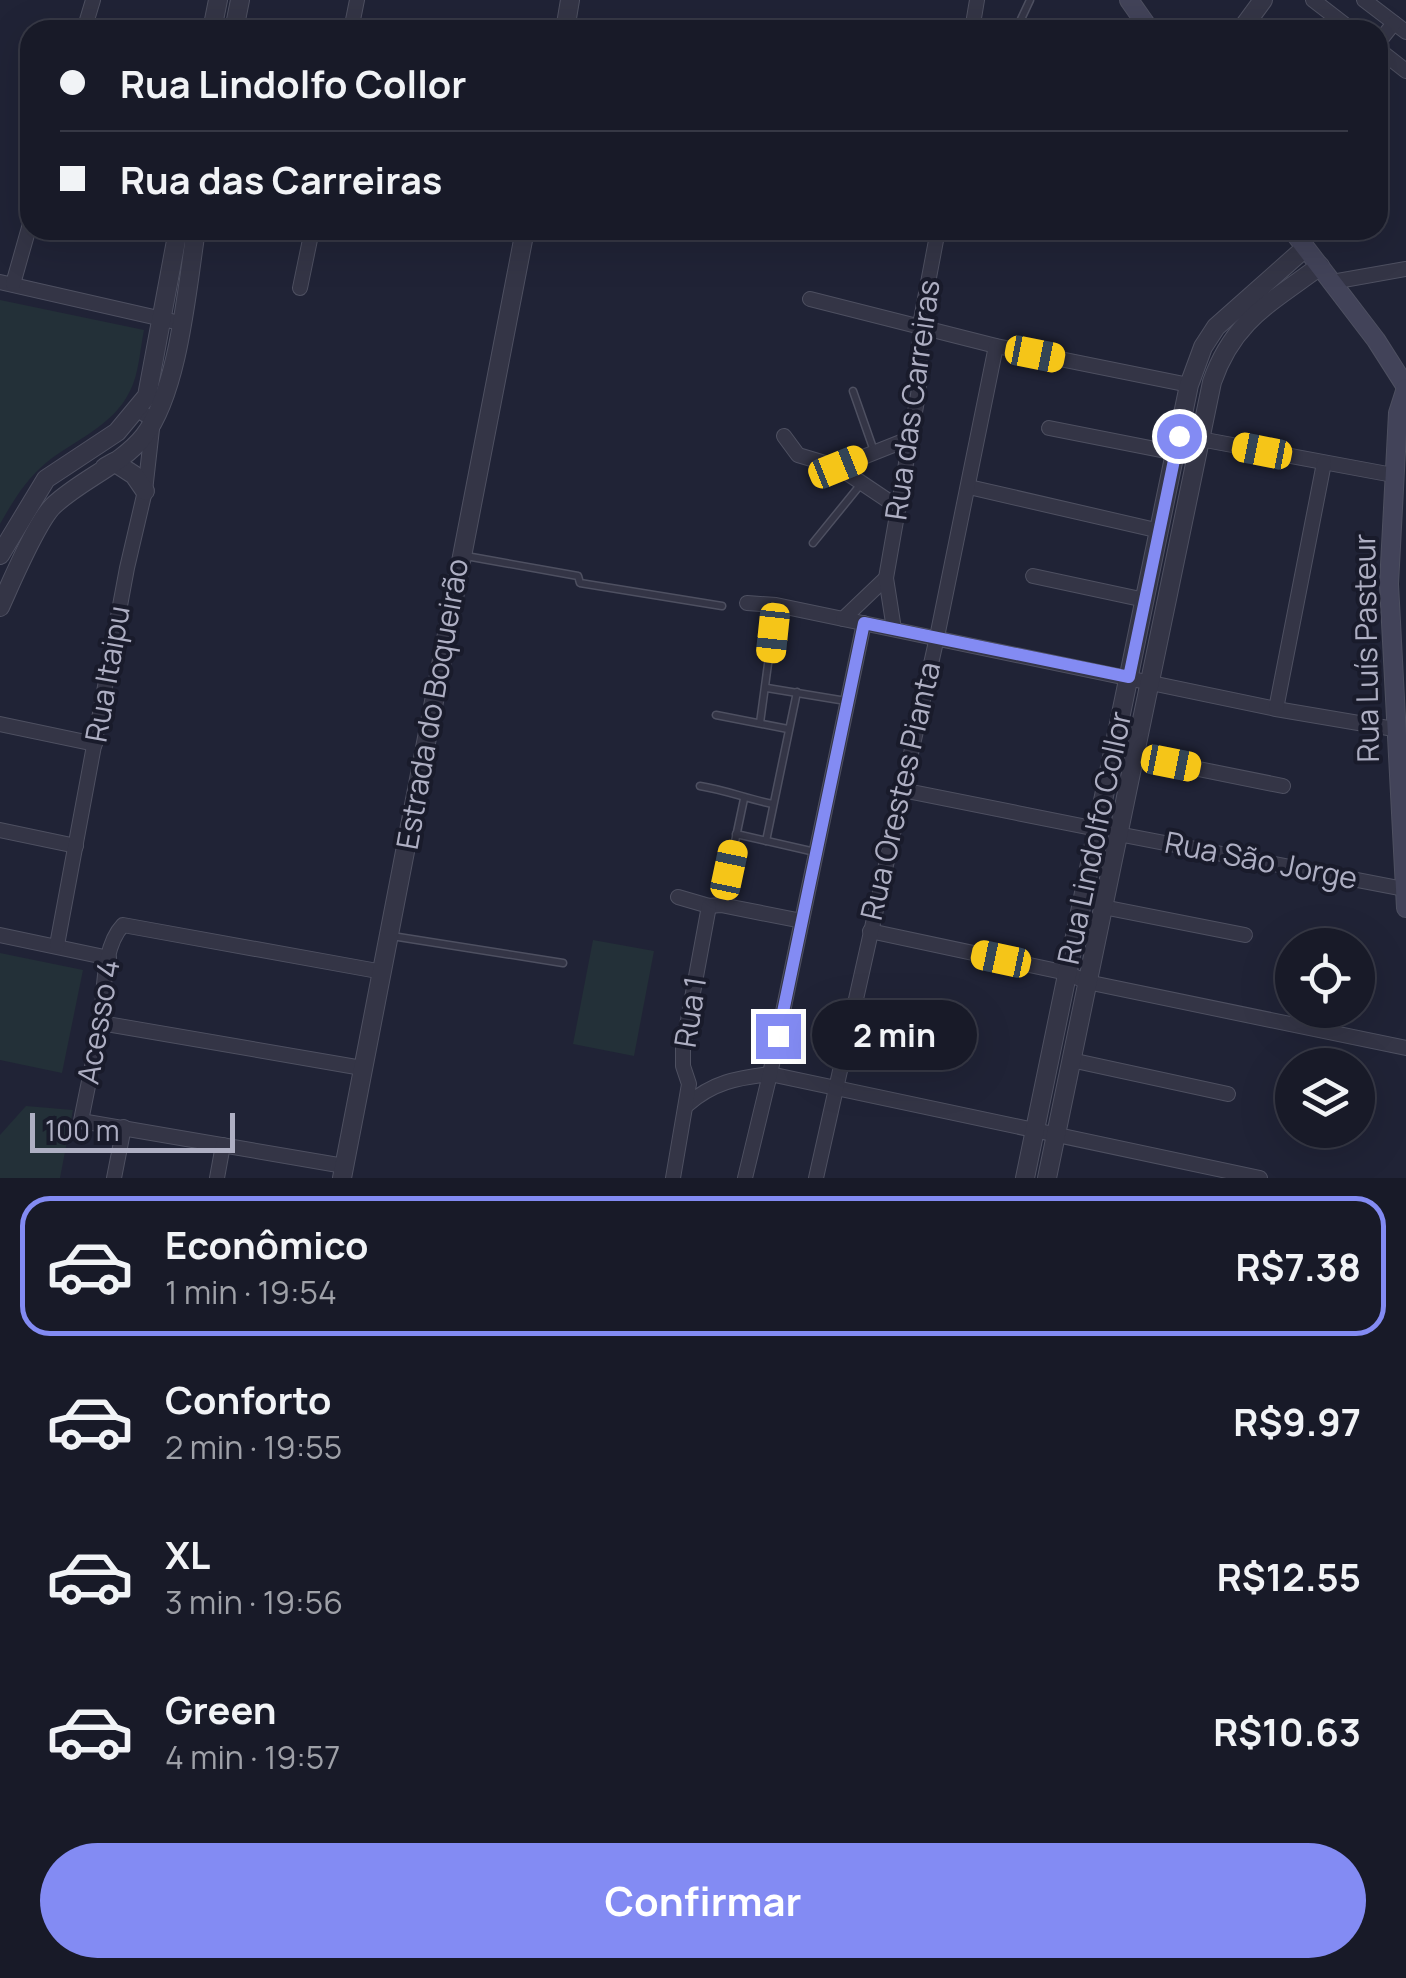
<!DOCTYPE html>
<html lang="pt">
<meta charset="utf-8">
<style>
:root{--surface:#181a28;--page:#212330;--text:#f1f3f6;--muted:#9fa1a8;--line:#363845;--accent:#838bf3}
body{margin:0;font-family:Manrope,sans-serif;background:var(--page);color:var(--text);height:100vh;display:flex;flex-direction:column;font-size:38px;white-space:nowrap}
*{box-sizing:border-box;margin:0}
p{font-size:32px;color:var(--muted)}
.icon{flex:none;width:55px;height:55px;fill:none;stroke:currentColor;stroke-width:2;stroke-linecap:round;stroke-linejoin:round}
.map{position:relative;height:1178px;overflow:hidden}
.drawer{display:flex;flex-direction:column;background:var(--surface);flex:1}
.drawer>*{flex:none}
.hud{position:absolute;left:20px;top:20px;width:1368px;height:220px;border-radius:30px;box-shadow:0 10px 40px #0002,0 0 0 2px var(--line);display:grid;align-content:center;height:220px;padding:0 40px;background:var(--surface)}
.controls{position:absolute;left:1275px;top:928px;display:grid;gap:20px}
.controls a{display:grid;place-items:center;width:100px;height:100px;border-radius:50%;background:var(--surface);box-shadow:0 10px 40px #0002,0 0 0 2px var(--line);font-size:50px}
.scale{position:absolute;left:30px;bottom:25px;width:205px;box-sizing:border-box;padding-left:10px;border:5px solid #aeafc3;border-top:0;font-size:28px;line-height:35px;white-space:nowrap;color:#aeafc3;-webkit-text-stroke:8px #191b2b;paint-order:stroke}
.end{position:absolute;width:45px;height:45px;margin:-22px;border:12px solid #838bf3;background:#fff;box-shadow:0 0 0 5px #fff}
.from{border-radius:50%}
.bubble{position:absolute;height:70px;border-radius:35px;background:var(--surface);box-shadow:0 10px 40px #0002,0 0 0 2px var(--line);font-size:32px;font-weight:700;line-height:70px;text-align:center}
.car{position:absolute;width:30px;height:60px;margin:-30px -15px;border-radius:12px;box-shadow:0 0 8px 2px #0007;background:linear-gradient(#f5c518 24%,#345 0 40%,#f5c518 0 76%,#345 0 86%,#f5c518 0)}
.hud b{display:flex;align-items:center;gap:35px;height:95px;font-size:38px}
.hud b+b{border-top:2px solid var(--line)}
.hud i{width:25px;height:25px;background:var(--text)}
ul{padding:18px 0 0;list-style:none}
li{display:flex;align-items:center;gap:30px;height:140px;margin:0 20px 15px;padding:0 20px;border:5px solid transparent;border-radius:30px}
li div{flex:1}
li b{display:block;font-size:38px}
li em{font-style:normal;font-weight:700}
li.selected{border-color:var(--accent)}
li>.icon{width:90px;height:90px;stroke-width:1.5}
.button{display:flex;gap:20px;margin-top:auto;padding:20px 40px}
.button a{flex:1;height:115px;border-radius:60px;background:var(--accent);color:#fff;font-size:40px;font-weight:700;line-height:115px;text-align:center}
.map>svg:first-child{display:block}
</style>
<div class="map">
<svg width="1406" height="1178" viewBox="0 0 1406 1178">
<rect width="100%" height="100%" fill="#202336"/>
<!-- green -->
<g fill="#233038">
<path d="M0 300 144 330C140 349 139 374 130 391 113 426 76 439 47 462 26 479 13 501 0 524Z"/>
<polygon points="593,940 654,951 634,1056 573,1044"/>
<polygon points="0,953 83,970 62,1073 0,1060"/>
<polygon points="26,1106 73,1110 60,1178 0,1178 0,1135"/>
</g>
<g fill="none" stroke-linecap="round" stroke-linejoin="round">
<defs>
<g id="service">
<polyline points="1016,30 1030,0"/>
<polyline points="853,391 874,451"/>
<polyline points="813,543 861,484"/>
<polyline points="466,556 578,576 580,583 722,606"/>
<polyline points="767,688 846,701"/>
<polyline points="716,715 788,729"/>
<polyline points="760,723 776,605"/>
<path d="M700 786C726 790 747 799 773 804"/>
<polyline points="736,834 815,852"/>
<polyline points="766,841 797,692"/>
<polyline points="722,903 744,799"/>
<polyline points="392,936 563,963"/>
</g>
<g id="minor">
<polyline points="1313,0 1352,30"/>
<polyline points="1364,0 1406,32"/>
<polyline points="84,30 93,0"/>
<polyline points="351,30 357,0"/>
<polyline points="972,30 977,0"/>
<polyline points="1378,43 1394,23"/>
<polyline points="1378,49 1406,71"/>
<polyline points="0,282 180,323"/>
<polyline points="1332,282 1406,269"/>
<polyline points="13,284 30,224"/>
<polyline points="300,288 312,230"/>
<polyline points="810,299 996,346 1189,385"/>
<polyline points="1049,428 1196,457"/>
<polyline points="784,436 798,455 838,467 899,508"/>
<polyline points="1200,439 1393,475"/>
<polyline points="838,467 911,438"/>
<polyline points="969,487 1160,531"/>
<polyline points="1033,576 1145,600"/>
<polyline points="747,603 776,605 1276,709 1394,729"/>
<polyline points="843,619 886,578"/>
<polyline points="894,629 886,578 919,389 920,325 938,230"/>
<polyline points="1276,709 1324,463"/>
<polyline points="0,724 95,744"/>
<polyline points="1134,756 1283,786"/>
<polyline points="902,790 1097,829"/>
<polyline points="0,830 76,846"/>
<polyline points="1118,834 1404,889"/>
<polyline points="678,897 709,906 721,905 802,921"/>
<polyline points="1103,907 1245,935"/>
<polyline points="870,931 1067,973 1087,982 1406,1048"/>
<polyline points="0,935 109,958"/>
<polyline points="57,945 127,568 145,491 153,420 138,410"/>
<polyline points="101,1023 362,1068"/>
<polyline points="1071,1060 1228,1094"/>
<path d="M687 1105C713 1082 737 1078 770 1074L1260 1178"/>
<path d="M344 1166 81 1121C87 1090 94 1058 100 1026 105 997 101 948 123 925L383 972"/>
<polyline points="114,1178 124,1127"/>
<polyline points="217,1178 223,1145"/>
<polyline points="673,1178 689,1084 683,1066 683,1047 709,906"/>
<polyline points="745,1178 770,1074 864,623"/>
<polyline points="816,1178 937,637 996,346"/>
</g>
<g id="tertiary">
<polyline points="212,30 218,0"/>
<polyline points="234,30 240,0"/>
<polyline points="565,30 570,0"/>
<polyline points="1241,30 1263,0"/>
<polyline points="105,467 114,462 134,475 145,491"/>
<polyline points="0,555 46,479 117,432 147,396 178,230"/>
<path d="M0 607C11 583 36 523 53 506 80 480 121 465 144 436 179 390 187 287 196 230"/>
<polyline points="342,1178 525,230"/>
<polyline points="1025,1178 1189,385 1203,347 1216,327 1305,248"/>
<path d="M1047 1178 1212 382C1233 321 1270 303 1320 266"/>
</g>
<g id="secondary">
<polyline points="1129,0 1150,30"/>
<polyline points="1292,230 1376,340 1406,387"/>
<polyline points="1406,388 1398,413 1389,584 1406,908"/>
</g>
</defs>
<!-- service casing -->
<use href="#service" stroke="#4e5061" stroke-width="9"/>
<!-- minor casing -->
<use href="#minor" stroke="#4e5061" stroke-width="16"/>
<!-- tertiary casing -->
<use href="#tertiary" stroke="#4e5061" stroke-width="20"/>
<!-- secondary casing -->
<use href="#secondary" stroke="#4e5061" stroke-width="20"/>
<!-- service -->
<use href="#service" stroke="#343546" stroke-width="6"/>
<!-- minor -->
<use href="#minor" stroke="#343546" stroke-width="14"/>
<!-- tertiary -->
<use href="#tertiary" stroke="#343546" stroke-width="18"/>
<!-- secondary -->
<use href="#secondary" stroke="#424359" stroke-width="18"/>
</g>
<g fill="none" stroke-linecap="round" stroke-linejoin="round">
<!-- route -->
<polyline stroke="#838bf3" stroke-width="12" points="778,1036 864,623 1129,677 1179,436"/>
</g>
<g text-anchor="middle" stroke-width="8" stroke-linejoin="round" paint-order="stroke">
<!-- street labels -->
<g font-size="30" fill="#aeafc3" stroke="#191b2b">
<text transform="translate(913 400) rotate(-82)" y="10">Rua das Carreiras</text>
<text transform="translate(1367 648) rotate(-91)" y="10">Rua Luís Pasteur</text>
<text transform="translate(108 674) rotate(-80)" y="10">Rua Itaipu</text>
<text transform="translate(433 704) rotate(-80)" y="10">Estrada do Boqueirão</text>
<text transform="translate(901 791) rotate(-77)" y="10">Rua Orestes Pianta</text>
<text transform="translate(1095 838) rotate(-78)" y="10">Rua Lindolfo Collor</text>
<text transform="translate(1261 861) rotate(11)" y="10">Rua São Jorge</text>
<text transform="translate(691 1012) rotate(-81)" y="10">Rua 1</text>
<text transform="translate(99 1022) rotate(-80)" y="10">Acesso 4</text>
</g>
</g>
</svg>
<div class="controls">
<a><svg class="icon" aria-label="locate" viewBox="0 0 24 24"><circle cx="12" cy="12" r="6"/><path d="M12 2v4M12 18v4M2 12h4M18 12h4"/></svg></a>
<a><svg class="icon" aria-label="layers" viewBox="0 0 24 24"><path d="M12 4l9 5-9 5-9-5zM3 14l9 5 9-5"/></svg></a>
</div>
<div class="scale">100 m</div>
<i class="end from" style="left:1179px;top:436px"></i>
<i class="end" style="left:778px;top:1036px"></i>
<div class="bubble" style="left:812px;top:1000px;width:165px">2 min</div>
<i class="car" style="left:1035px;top:354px;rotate:101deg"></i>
<i class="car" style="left:1262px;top:451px;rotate:281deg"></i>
<i class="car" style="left:838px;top:467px;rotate:68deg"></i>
<i class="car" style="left:773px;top:633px;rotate:186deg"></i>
<i class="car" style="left:1171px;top:763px;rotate:101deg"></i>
<i class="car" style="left:729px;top:870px;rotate:12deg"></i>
<i class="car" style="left:1001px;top:959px;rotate:282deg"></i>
<div class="hud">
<b><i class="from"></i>Rua Lindolfo Collor</b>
<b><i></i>Rua das Carreiras</b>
</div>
</div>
<section class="drawer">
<ul>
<li class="selected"><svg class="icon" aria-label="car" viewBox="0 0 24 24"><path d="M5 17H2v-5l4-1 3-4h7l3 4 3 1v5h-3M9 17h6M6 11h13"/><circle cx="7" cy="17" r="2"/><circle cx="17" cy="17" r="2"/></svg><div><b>Econômico</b><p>1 min · 19:54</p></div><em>R$7.38</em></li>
<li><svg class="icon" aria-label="car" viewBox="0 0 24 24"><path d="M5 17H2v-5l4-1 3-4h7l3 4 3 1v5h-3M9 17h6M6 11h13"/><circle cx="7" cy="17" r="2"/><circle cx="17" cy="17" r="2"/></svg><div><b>Conforto</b><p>2 min · 19:55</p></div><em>R$9.97</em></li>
<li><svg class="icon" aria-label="car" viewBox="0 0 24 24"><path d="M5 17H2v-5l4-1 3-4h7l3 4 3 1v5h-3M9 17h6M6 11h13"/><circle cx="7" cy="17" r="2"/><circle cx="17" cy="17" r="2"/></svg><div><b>XL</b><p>3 min · 19:56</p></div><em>R$12.55</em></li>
<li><svg class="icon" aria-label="car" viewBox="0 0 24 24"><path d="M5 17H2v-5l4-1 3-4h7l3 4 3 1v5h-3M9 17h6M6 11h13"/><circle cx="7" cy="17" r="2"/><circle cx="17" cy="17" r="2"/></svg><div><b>Green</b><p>4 min · 19:57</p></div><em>R$10.63</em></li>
</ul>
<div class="button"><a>Confirmar</a></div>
</section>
